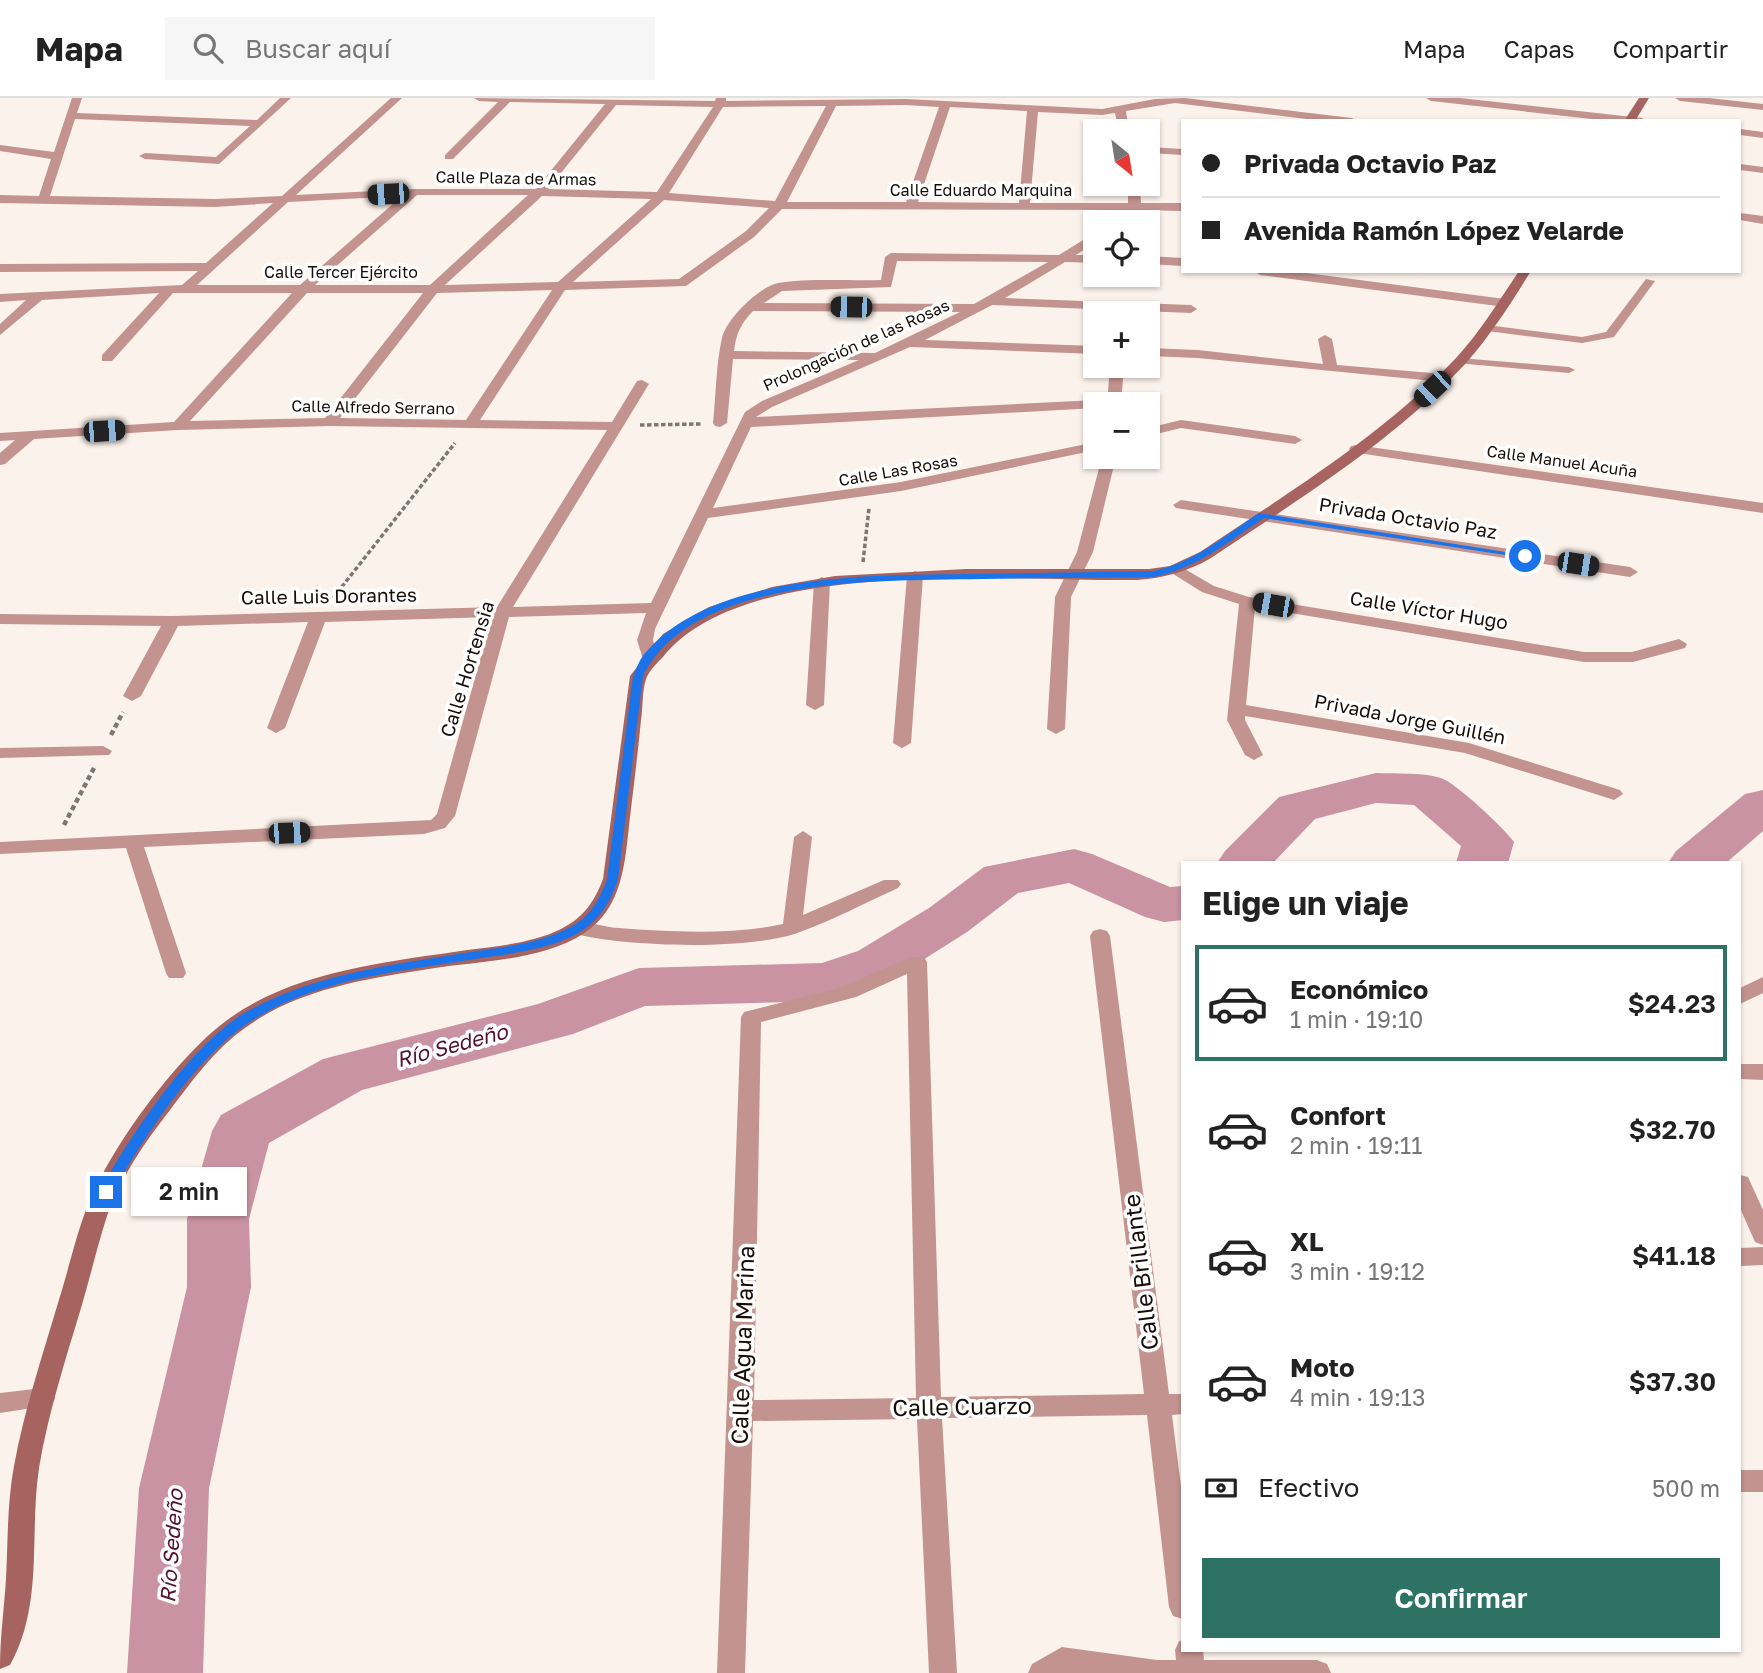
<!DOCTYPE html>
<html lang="es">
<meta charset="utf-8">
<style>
:root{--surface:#fff;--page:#f6f6f6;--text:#222;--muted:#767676;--line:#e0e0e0;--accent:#2d7265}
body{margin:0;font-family:"Golos Text",sans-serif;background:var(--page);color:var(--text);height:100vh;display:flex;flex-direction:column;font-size:26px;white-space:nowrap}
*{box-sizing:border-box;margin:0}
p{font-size:23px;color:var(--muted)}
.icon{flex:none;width:38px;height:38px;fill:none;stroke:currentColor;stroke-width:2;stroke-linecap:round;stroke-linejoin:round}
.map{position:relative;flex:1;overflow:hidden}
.side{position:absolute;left:1181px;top:763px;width:560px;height:791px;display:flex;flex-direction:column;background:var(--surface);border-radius:0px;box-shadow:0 2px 5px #0004}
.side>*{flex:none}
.guide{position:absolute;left:1181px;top:21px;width:560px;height:154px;border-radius:0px;box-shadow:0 2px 5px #0004;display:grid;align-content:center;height:154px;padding:0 21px;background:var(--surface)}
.needle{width:46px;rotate:150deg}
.buttons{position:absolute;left:1083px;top:21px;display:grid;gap:14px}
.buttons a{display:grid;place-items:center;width:77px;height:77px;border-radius:0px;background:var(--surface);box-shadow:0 2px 5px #0004;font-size:35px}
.end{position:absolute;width:32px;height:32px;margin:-16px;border:9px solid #1a73e8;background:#fff;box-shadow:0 0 0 4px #fff}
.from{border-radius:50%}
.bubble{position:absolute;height:49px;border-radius:0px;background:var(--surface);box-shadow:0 2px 5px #0004;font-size:23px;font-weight:600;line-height:49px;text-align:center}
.car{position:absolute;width:21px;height:42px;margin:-21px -10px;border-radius:9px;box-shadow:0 0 5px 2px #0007;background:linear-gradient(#222 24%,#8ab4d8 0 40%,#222 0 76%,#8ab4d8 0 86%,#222 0)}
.guide b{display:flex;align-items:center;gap:24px;height:66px;font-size:26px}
.guide b+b{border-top:2px solid var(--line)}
.guide i{width:18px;height:18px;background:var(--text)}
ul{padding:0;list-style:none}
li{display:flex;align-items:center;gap:21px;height:116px;margin:0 14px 10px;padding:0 7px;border:4px solid transparent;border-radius:0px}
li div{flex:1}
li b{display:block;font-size:26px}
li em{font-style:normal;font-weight:600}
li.on{border-color:var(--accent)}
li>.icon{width:63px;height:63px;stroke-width:1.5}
h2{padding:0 21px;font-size:32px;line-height:84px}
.pay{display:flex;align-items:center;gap:18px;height:77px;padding:0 21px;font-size:26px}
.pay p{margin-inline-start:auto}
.primary-button{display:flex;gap:14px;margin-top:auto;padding:14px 21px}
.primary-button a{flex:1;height:80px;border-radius:0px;background:var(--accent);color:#fff;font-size:28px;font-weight:600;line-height:80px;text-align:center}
header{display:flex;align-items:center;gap:42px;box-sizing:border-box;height:98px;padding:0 35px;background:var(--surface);border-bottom:2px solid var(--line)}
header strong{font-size:33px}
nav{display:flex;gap:38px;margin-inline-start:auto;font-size:24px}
.search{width:490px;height:63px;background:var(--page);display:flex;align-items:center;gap:18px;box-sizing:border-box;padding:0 24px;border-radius:0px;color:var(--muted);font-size:26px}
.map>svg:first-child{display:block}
</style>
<header>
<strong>Mapa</strong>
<div class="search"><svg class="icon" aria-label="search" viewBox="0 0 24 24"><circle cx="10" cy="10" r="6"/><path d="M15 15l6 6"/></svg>Buscar aquí</div>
<nav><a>Mapa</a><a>Capas</a><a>Compartir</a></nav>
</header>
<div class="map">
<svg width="1763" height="1575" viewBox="0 0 1763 1575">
<rect width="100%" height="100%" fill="#fcf2ec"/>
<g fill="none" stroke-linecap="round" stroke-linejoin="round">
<!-- river -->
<g fill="#ca93a4" fill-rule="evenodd">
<path d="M1376 675C1397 676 1420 674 1441 680 1456 685 1504 730 1514 744L1508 765H1456L1461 748 1414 707 1376 705 1315 721 1273 765H1217L1225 753 1279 699Z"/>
<polygon points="1763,692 1763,733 1726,765 1668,765 1676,753 1745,696"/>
<polygon points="1074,751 1092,756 1170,789 1183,788 1183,822 1164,824 1145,819 1069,785 1018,795 967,834 896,879 826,903 645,908 573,936 362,992 269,1045 249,1121 251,1189 209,1390 203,1575 127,1575 139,1390 187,1189 187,1121 212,1033 221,1017 323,961 538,906 639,870 822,865 858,853 929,810 984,769"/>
</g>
<!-- path-far1 -->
<g stroke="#7f7671" stroke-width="3.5" stroke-dasharray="4.5 2.5" stroke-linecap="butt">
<polyline points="640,327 701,326"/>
<polyline points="863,464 869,410"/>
<polyline points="333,500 455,345"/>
</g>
<!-- path -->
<g stroke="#7f7671" stroke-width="4.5" stroke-dasharray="5 3.5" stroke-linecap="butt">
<polyline points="111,637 123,614"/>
<polyline points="64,727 94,670"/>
</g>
<!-- service -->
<g fill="#c3938f" fill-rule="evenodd">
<polygon points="1646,181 1655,183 1614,239 1582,245 1487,233 1482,230 1487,227 1582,239 1606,234"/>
<polygon points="1460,260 1569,269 1575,272 1569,275 1456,265 1454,263"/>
</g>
<!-- minor -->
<g fill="#c3938f" fill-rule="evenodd">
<path d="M72 0H82L77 15 257 22 280 0H291L219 66 145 61 139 58 145 55 216 59 250 28 75 21 50 98 215 101 282 98 391 0H402L296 97 414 91H536L605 6 510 4 453 61H445V57L498 4 479 3 474 0 715 3 716 0H726V3L906 1 1102 11 1155 1 1185 0 1352 20 1357 23H1323L1175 5 1126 13 1129 33H1119L1115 15 1102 17 1038 14 1030 105H1128V86H1140L1141 105H1183V113L1134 112 1122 124H1109L1121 112 782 111 754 139 686 188 565 192 480 322 612 324 637 283 642 282 649 286 513 509 651 505 745 314 762 303 859 262 733 261 727 325 720 329 715 328 713 325C716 297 716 266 722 240 726 221 759 189 778 185 806 180 852 183 881 182L885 159 891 155 1059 157 1096 134V144L1076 157H1096V165L1065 164 1005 200 1191 207 1197 211 1191 215 992 207 925 242 1096 248V256L910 249 772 309 756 319 1096 302 1103 306H1096V310L751 329 713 410 901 384 1096 344V352L901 393 708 420 655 531 653 542 657 557 655 561H643L637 542 646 515 509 519 455 718 445 730 424 736 144 749 186 875 183 880H169L166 875 126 750 0 756V744L431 722 437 716 492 519 325 524 285 630 276 635 267 630 308 524 178 528 141 598 132 603 123 598 161 528 0 526V516L172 518 497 509 607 332 329 328 178 332 34 341 5 366 0 367V355L15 342 0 343V335L174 324 292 195H173L112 263H102V257L159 195 42 202 0 237V226L26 202 0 204V196L182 187 198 173 0 174V166L206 165 273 105 215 109 0 105V97L39 98 51 61 0 53V47L54 54ZM616 7 713 9 657 94 548 91ZM906 7 939 9 906 104H787L836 8ZM826 8 775 103 669 95 723 9ZM950 9 1027 13 1019 105 918 104ZM417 97H528L430 187H315ZM402 98 300 187H197L288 104ZM542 98 651 101 558 184 445 187ZM664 102 769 110 746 133 679 181 573 184ZM897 163 1048 164 974 206 764 205 782 193 891 189ZM552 192 466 322 340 320 437 195ZM423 195 325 320 190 323 307 195ZM753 213 960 214 875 255 734 253C736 236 741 225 753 213Z"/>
<polygon points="1426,0 1460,0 1642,20 1647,23 1610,23 1431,3"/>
<polygon points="1675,0 1709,0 1763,6 1763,12 1680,3"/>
<polygon points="1740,31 1763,34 1763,40 1740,37"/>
<polygon points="1148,49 1183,51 1183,57 1148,55"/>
<polygon points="1740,66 1763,69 1763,75 1740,72"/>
<polygon points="1740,115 1763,118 1763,126 1740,122"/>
<polygon points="1148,158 1183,160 1183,168 1148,166"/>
<polygon points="1254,173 1291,173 1505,201 1511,205 1505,209 1260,177"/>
<polygon points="1325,237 1332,241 1337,267 1444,276 1451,280 1444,284 1198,260 1148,258 1148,250 1198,252 1323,266 1318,241"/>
<polygon points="1110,268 1124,268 1121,306 1107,306"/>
<polygon points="1181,322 1295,338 1302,342 1295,346 1181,330 1148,338 1148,330"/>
<polygon points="1356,347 1763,405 1763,415 1351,354 1349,351 1351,348"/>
<polygon points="1102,359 1116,359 1093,454 1071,499 1065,631 1056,636 1047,631 1055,499 1077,454"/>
<polygon points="1181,402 1630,469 1638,474 1630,479 1176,410 1173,407"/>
<polygon points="1176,466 1214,488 1249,499 1584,554 1632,554 1679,541 1687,546 1685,550 1633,564 1584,564 1255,509 1246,607 1469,645 1620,692 1623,696 1614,702 1608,700 1465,655 1245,618 1245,622 1263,657 1254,662 1245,657 1227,622 1239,506 1202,494 1170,474 1168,471 1170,468"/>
<polygon points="915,473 923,478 911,645 902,650 893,645 907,478"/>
<polygon points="822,479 830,484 824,607 815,612 806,607 814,484"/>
<polygon points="103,648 112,653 109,657 0,660 0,650"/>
<path d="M803 733 812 739 803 817 884 782H898L901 786 898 790C865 805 833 822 800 834 750 853 623 849 571 835L568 830 571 825C586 821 604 830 619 830 671 834 733 837 783 826L794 739Z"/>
<path d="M1100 831 1107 833 1110 838 1169 1296H1183V1316L1172 1317 1183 1404V1521L1173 1518 1169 1509 1147 1317 942 1320 957 1575H929L917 1321 753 1323 745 1575H717L741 919 744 914 843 889 910 859H924L927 864 941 1299 1144 1296 1090 838 1093 833ZM907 876 916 1300 754 1302 761 924 856 899Z"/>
<polygon points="1763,879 1763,895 1740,906 1740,890"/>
<polygon points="1740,966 1763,966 1763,982 1740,981"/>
<polygon points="1740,1077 1748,1079 1763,1112 1763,1147 1755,1144 1740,1110"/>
<polygon points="1763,1149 1763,1167 1740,1168 1740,1150"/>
<polygon points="43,1290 52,1293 55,1300 52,1307 0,1315 0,1295"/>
<rect x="1740" y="1372" width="23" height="22"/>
<polygon points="1183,1542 1183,1552 1203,1552 1204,1562 1317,1562 1327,1566 1331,1575 1028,1575 1032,1566 1062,1549 1157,1562 1176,1562 1175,1552 1179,1543"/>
</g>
<!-- secondary -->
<g fill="#a6635f" fill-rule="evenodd">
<polygon points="1639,0 1649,0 1635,23 1624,23"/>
<path d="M1519 173H1531C1511 205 1491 237 1466 265 1394 343 1299 401 1211 460 1187 474 1164 480 1137 482 1015 484 745 456 663 559 657 565 649 573 646 581 642 593 643 609 641 622 638 654 634 686 630 719 625 762 624 810 583 836 542 862 482 863 435 870 371 880 299 890 245 930 215 951 192 983 170 1012 144 1045 121 1079 107 1118 97 1149 90 1180 81 1210 65 1263 48 1316 39 1370 29 1436 44 1506 10 1567L0 1571C0 1539 4 1512 6 1481 8 1443 7 1406 14 1368 24 1313 42 1259 58 1205 69 1171 76 1135 90 1102 114 1045 180 955 230 920 297 872 389 864 467 852 498 848 533 845 561 831 583 820 595 803 603 781L630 578 663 536 709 509 772 489 835 478 966 471H1149L1170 468 1200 454C1288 395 1383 337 1456 260 1480 234 1499 203 1519 173Z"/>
</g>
</g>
<!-- route -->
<path fill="#1a73e8" d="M1259 415 1530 458 1525 460 1264 420C1226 445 1198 470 1153 479 1096 480 1039 480 982 481 885 483 693 476 643 578L618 781C612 801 601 820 583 832 554 851 514 855 481 860 404 873 321 879 253 922 197 956 143 1041 111 1097H101L99 1094C130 1038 191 946 246 914 316 875 393 867 471 854 505 849 544 845 574 827 591 817 601 799 607 781L633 578C637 570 640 560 646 554 716 473 879 477 978 476 1036 475 1094 474 1153 473 1193 465 1225 438 1259 415Z"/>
<g text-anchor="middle" stroke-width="7" stroke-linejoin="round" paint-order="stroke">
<!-- far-street labels -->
<g font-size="16" fill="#160d08" stroke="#fff">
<text transform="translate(516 80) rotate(1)" y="6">Calle Plaza de Armas</text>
<text x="981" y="98">Calle Eduardo Marquina</text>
<text x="341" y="180">Calle Tercer Ejército</text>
<text transform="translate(856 247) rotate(-24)" y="6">Prolongación de las Rosas</text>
<text transform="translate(373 309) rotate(1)" y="6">Calle Alfredo Serrano</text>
<text transform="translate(1562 363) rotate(8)" y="6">Calle Manuel Acuña</text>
<text transform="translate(898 372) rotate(-10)" y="6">Calle Las Rosas</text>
</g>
<!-- street labels -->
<g font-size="19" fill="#160d08" stroke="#fff">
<text transform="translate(1408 420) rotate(9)" y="7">Privada Octavio Paz</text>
<text transform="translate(329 498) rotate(-1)" y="7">Calle Luis Dorantes</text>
<text transform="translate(1429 512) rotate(9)" y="7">Calle Víctor Hugo</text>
<text transform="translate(467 571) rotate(-73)" y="7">Calle Hortensia</text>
<text transform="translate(1410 621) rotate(11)" y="7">Privada Jorge Guillén</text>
</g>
<!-- water labels -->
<g font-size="21" font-style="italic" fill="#53122e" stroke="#fff">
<text transform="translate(452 948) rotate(-15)" y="7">Río Sedeño</text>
<text transform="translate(172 1448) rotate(-86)" y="7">Río Sedeño</text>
</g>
<!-- near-street labels -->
<g font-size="23" fill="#160d08" stroke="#fff">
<text transform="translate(1141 1174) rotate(-97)" y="8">Calle Brillante</text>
<text transform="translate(743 1247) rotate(-88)" y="8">Calle Agua Marina</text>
<text transform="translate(962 1309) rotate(-1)" y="8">Calle Cuarzo</text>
</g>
</g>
</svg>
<div class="buttons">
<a><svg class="needle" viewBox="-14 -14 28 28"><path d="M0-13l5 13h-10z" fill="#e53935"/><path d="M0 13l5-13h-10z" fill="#767676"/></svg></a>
<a><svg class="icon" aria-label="locate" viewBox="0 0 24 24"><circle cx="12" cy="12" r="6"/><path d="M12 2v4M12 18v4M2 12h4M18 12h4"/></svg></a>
<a>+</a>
<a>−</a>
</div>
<i class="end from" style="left:1525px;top:458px"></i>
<i class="end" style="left:106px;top:1094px"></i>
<div class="bubble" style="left:131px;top:1069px;width:116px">2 min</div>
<i class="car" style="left:388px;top:96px;rotate:267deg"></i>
<i class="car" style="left:851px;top:209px;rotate:271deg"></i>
<i class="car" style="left:1432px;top:291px;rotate:227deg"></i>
<i class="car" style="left:104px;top:333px;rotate:86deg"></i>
<i class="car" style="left:1578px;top:466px;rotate:99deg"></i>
<i class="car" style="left:1273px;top:507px;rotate:280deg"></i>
<i class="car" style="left:289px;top:735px;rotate:88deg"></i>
<div class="guide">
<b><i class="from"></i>Privada Octavio Paz</b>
<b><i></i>Avenida Ramón López Velarde</b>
</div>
<section class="side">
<h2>Elige un viaje</h2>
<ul>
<li class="on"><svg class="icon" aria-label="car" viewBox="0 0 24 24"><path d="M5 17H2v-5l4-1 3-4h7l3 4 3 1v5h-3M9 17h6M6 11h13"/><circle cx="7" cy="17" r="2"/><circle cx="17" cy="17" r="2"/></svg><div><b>Económico</b><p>1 min · 19:10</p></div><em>$24.23</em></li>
<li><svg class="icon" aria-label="car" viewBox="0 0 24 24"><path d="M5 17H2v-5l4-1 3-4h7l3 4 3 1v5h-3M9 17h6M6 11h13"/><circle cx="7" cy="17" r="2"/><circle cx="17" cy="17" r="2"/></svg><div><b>Confort</b><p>2 min · 19:11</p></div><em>$32.70</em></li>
<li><svg class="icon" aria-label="car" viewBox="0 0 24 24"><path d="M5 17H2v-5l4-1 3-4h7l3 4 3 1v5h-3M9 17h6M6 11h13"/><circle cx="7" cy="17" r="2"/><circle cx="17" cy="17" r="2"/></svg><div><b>XL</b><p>3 min · 19:12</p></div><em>$41.18</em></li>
<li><svg class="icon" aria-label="car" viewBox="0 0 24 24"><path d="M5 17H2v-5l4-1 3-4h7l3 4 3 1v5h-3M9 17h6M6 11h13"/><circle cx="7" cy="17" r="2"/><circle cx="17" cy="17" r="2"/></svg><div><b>Moto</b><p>4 min · 19:13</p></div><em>$37.30</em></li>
</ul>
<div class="pay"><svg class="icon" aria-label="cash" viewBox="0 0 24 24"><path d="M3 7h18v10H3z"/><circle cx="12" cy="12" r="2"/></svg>Efectivo<p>500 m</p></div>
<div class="primary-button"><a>Confirmar</a></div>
</section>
</div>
